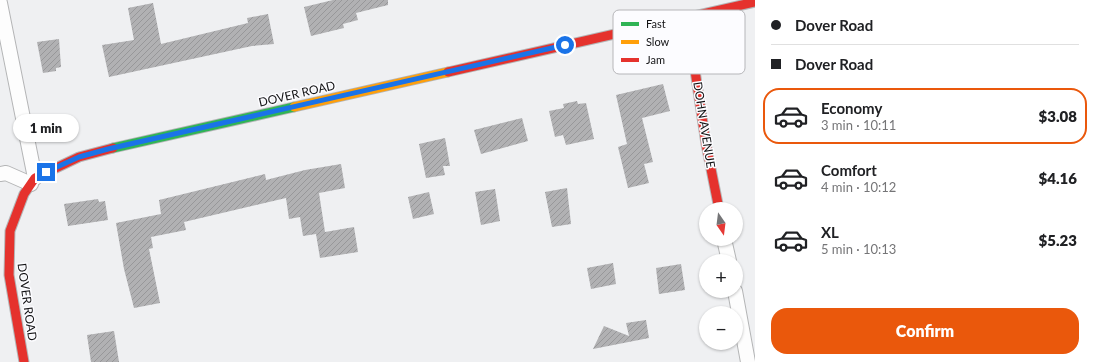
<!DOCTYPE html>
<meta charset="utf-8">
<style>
:root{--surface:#fff;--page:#f2f2f2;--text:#202124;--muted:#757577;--line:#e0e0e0;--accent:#ea580c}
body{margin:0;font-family:Lato,sans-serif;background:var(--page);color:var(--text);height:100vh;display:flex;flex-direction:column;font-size:15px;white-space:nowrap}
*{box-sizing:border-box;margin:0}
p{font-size:13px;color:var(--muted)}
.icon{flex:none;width:22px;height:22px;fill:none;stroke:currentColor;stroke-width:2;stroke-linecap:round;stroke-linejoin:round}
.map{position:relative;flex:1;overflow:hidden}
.details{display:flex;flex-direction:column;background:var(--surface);width:340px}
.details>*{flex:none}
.banner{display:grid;align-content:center;height:88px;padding:0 16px;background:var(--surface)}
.needle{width:26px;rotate:166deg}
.controls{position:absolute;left:699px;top:202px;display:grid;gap:8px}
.controls a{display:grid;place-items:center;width:44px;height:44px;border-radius:50%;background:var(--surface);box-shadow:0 1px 3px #0004;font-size:20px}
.end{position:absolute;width:18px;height:18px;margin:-9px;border:5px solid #1a73e8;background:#fff;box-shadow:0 0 0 2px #fff}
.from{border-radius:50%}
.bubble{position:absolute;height:28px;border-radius:14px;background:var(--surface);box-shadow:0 1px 3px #0004;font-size:13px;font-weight:800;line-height:28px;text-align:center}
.banner b{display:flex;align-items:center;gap:14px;height:38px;font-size:15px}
.banner b+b{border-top:1px solid var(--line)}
.banner i{width:10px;height:10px;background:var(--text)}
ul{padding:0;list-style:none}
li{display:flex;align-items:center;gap:12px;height:56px;margin:0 8px 6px;padding:0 8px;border:2px solid transparent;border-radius:16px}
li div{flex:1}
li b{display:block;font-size:15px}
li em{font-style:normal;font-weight:800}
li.active{border-color:var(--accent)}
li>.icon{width:36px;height:36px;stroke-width:1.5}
.button{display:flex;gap:8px;margin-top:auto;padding:8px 16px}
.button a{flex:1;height:46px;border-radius:16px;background:var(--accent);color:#fff;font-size:16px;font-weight:800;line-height:46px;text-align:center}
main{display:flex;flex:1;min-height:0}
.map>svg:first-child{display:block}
</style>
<main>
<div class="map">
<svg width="755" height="362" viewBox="0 0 755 362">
<defs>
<pattern id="building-hatch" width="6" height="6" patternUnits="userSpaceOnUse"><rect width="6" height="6" fill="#b1b1b3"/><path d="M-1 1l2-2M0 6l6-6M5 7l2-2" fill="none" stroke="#979799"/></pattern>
</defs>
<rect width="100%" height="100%" fill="#eff0f2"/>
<!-- building -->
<g fill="url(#building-hatch)">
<polygon points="333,0 388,0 388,5 356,13 358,20 343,24 344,28 311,36 304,7"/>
<polygon points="153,3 161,44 248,23 247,18 268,14 274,44 252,46 109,77 102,45 134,40 128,8"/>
<polygon points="59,39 61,67 56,68 56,71 43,73 37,42"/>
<polygon points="663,84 670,111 642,118 653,162 644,164 649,183 628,188 618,147 627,144 616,95"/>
<polygon points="577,101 578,104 586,103 594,139 566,145 563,135 555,137 549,111 564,108 563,104"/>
<polygon points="522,118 528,141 481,154 474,130"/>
<polygon points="445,138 450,166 443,166 445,175 426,178 419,144"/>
<polygon points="341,164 345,188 319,193 325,232 354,227 358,252 320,258 316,234 303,236 300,217 289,219 286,198 184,222 186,230 151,237 153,248 149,249 160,303 134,308 124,269 116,223 161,214 159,200 265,174 266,180 305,170"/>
<polygon points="567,188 571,224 552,227 545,192"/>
<polygon points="495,189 500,221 481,225 475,192"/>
<polygon points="429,192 434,214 413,219 408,197"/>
<polygon points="98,199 99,202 105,201 108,220 68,226 64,204"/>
<polygon points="613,263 616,284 591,289 587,268"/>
<polygon points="681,264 685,290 659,294 656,268"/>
<polygon points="646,320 649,338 593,349 604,326 629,336 626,323"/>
<polygon points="114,331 119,362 91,362 87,335"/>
</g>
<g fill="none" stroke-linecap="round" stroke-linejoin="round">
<defs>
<g id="street">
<polyline points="0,3 35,178"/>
<polyline points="0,174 6,173 31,184"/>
<polyline points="724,239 729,261"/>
<polyline points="735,291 748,362"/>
</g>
<polyline id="fast" points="113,148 294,107"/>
<polyline id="slow" points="294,107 448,72"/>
<g id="jam">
<polyline points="687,17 706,144 719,209"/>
<polyline points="448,72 755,2"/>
<polyline points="24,362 9,275 10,231 24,194 35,178 79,157 113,148"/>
</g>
</defs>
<!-- street casing -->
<use href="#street" stroke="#b4b5b6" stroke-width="16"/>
<!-- fast casing -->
<use href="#fast" stroke="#b4b5b6" stroke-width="11"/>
<!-- slow casing -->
<use href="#slow" stroke="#b4b5b6" stroke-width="11"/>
<!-- jam casing -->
<use href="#jam" stroke="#b4b5b6" stroke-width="11"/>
<!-- street -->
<use href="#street" stroke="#fdfdfd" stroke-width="14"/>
<!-- fast -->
<use href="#fast" stroke="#30b455" stroke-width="9"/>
<!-- slow -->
<use href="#slow" stroke="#ff9f0a" stroke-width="9"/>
<!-- jam -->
<use href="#jam" stroke="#e5322d" stroke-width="9"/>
</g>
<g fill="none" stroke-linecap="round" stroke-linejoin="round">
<!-- route -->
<polyline stroke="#1a73e8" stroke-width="5" points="46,172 79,157 108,149 565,45"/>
</g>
<g text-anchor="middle" stroke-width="3" stroke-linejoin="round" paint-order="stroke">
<!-- street labels -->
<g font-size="12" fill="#131315" stroke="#fcfcff">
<text transform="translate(297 94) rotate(-13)" y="4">DOVER ROAD</text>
<text transform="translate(704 125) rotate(81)" y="4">DOHN AVENUE</text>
<text transform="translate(27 302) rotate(82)" y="4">DOVER ROAD</text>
</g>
</g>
<!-- legend -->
<rect x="613" y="10" width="132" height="64" rx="6" fill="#fcfcff" stroke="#b6b6b9" stroke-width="1"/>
<rect x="621" y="22" width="18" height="4" fill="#30b455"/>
<rect x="621" y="40" width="18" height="4" fill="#ff9f0a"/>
<rect x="621" y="58" width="18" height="4" fill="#e5322d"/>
<g font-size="11" fill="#131315">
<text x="646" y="28">Fast</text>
<text x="646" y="46">Slow</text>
<text x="646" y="64">Jam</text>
</g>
</svg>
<div class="controls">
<a><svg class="needle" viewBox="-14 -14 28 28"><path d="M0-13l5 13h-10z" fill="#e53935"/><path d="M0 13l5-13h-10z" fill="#757577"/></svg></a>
<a>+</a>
<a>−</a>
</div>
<i class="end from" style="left:565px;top:45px"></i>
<i class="end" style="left:46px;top:172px"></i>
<div class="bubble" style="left:13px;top:114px;width:66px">1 min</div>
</div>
<section class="details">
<div class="banner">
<b><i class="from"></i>Dover Road</b>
<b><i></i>Dover Road</b>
</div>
<ul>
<li class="active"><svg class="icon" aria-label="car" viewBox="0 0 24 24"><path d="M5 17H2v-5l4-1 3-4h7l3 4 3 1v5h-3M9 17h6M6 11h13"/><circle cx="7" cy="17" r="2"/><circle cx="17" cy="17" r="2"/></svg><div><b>Economy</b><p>3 min · 10:11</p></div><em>$3.08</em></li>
<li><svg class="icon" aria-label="car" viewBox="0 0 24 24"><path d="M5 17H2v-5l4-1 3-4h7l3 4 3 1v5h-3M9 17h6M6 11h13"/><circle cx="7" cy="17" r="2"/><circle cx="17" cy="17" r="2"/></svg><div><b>Comfort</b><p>4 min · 10:12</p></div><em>$4.16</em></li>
<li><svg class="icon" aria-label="car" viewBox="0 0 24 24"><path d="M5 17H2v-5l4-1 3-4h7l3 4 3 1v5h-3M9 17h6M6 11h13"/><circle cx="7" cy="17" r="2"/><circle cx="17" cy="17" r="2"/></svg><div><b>XL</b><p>5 min · 10:13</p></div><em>$5.23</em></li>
</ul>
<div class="button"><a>Confirm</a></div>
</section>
</main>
